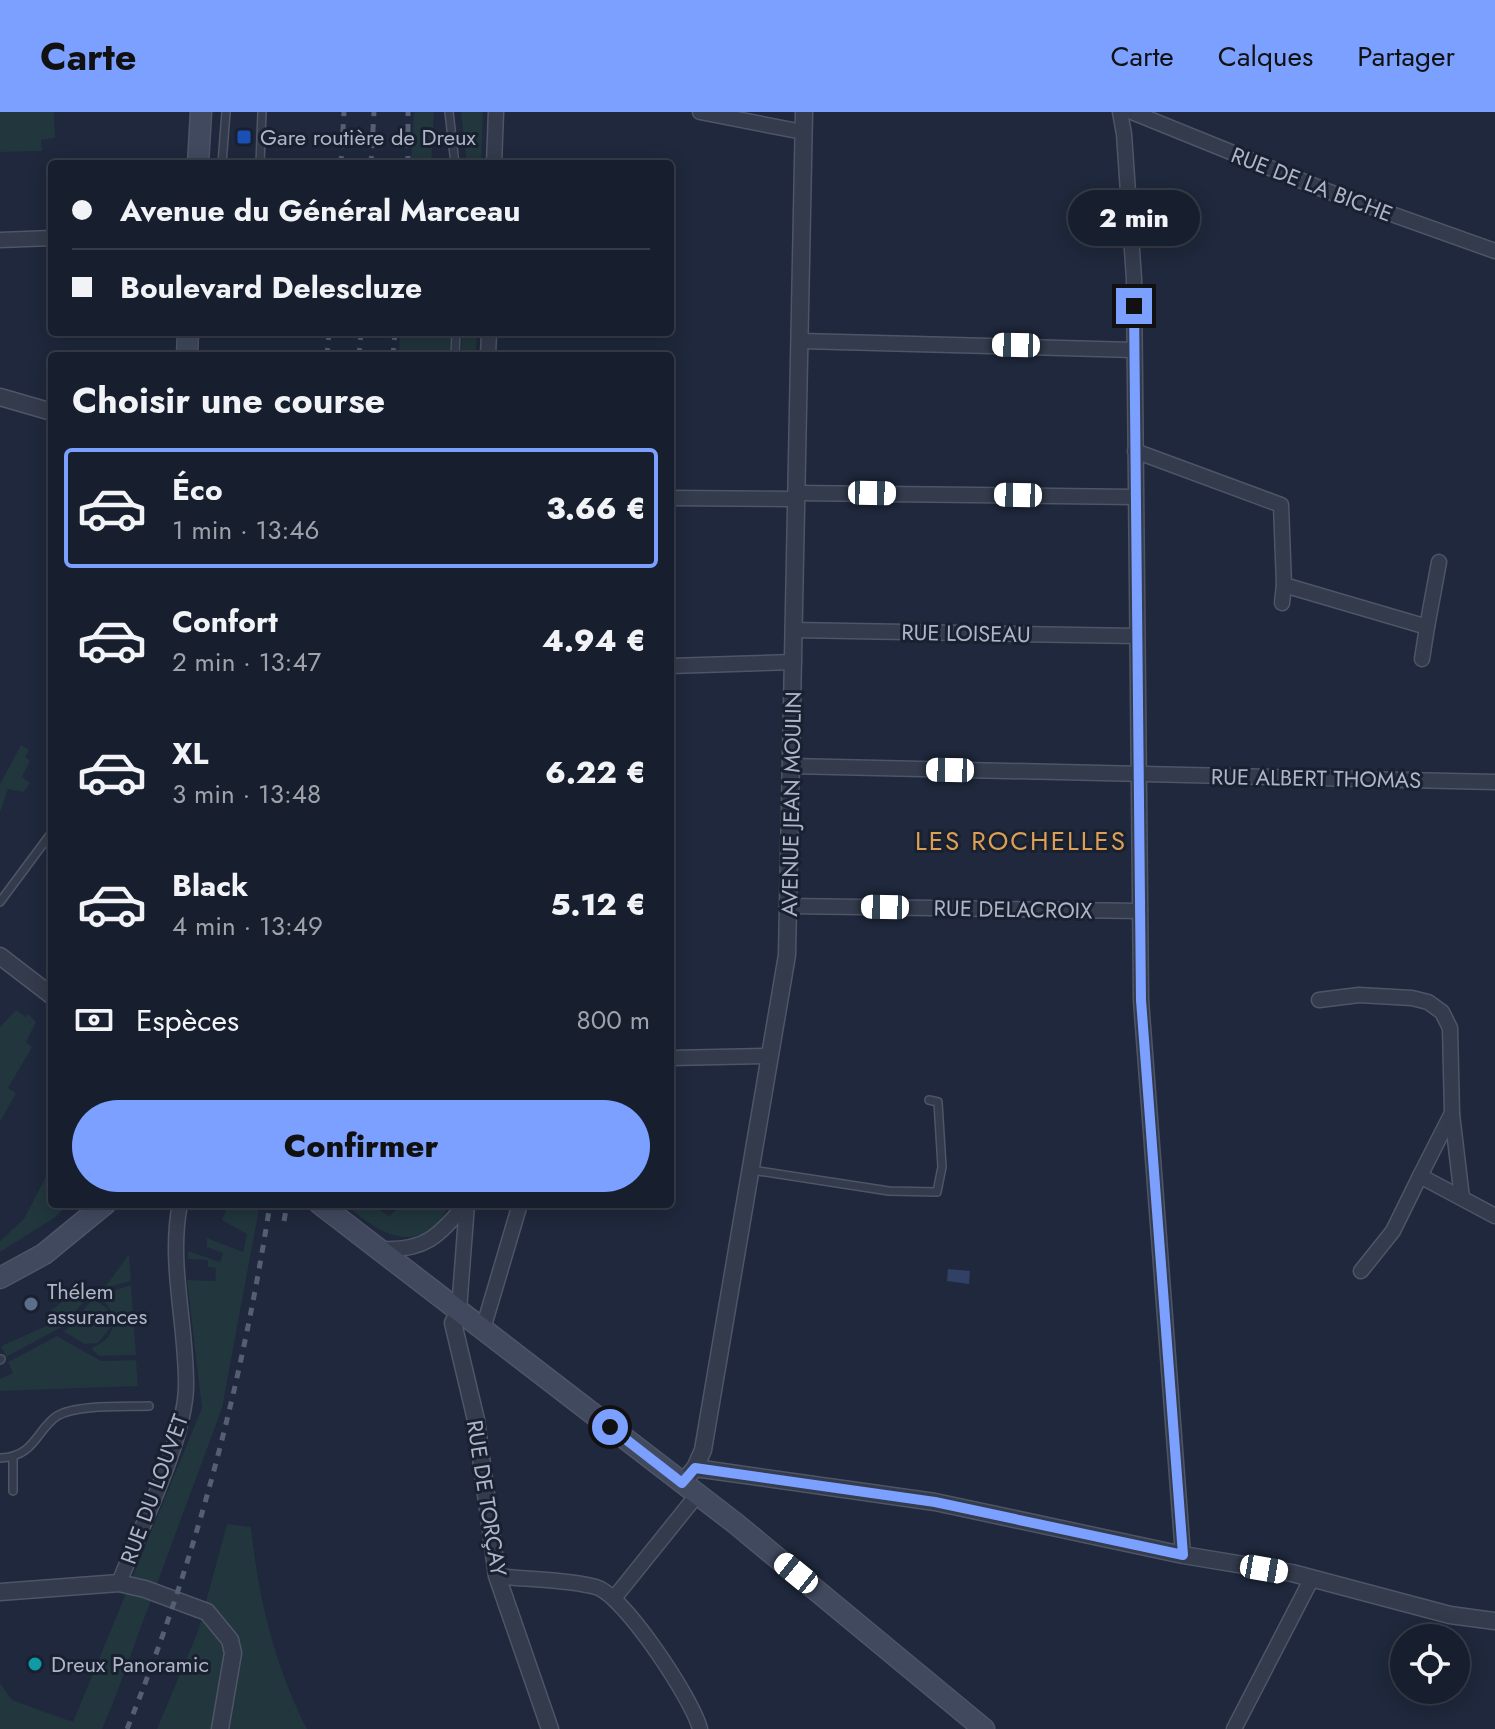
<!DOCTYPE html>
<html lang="fr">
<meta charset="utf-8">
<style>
:root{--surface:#171e2d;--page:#242b39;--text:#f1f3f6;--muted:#9ea2aa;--line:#363c49;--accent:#7ca0ff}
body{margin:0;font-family:Jost,sans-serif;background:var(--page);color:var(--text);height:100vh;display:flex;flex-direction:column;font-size:30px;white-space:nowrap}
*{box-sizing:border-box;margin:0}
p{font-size:26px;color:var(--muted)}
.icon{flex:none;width:44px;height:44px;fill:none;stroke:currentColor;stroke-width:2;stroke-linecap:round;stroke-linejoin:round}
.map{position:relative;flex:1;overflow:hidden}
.sheet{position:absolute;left:48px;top:240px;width:626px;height:856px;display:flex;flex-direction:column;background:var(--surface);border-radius:8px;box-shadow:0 4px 20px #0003,0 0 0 2px var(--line)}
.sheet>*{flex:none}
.top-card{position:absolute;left:48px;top:48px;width:626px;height:176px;border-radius:8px;box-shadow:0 4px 20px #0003,0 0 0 2px var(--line);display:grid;align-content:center;height:176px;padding:0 24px;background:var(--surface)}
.buttons{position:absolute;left:1390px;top:1512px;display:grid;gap:16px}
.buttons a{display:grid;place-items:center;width:80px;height:80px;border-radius:50%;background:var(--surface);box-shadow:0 4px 20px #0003,0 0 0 2px var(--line);font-size:40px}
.end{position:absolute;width:36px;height:36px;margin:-18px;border:10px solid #7ca0ff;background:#111;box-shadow:0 0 0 4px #111}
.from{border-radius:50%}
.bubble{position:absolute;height:56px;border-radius:28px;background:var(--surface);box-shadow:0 4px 20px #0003,0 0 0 2px var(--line);font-size:26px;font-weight:800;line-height:56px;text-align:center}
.car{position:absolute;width:24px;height:48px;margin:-24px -12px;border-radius:10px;box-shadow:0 0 6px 2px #0007;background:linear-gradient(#fff 24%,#345 0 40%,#fff 0 76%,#345 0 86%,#fff 0)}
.top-card b{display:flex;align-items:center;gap:28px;height:76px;font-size:30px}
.top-card b+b{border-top:2px solid var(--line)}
.top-card i{width:20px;height:20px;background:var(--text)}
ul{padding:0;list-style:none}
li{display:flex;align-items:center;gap:24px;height:120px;margin:0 16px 12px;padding:0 8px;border:4px solid transparent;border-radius:8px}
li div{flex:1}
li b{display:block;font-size:30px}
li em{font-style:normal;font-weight:800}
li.active{border-color:var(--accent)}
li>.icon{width:72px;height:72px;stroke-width:1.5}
h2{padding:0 24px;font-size:36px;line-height:96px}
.pay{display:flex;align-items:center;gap:20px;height:88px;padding:0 24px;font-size:30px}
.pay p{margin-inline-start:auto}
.button{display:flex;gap:16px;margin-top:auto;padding:16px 24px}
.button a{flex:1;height:92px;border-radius:48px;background:var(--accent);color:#111;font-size:32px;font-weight:800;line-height:92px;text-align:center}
header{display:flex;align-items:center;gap:48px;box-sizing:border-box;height:112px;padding:0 40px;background:var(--accent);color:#111}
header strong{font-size:38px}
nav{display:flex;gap:44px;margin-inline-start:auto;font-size:28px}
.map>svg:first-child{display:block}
</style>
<header>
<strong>Carte</strong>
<nav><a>Carte</a><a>Calques</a><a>Partager</a></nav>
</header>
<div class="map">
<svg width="1495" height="1617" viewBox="0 0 1495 1617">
<rect width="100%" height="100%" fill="#1f283c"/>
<!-- green -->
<g fill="#21363d">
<polygon points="0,0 54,0 55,26 41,28 42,39 0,40"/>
<polygon points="414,0 434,0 431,52 411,52"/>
<polygon points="461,0 483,0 481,52 467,52"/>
<polygon points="400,220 451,220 450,244 399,244"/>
<polygon points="462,220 477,220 476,244 461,244"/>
<polygon points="21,633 29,638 25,645 30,649 22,665 30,671 23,680 8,677 0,700 0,672"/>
<polygon points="16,898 26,905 28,902 36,910 26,930 32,935 8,976 16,981 0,1010 0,915"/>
<polygon points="52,1053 52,1092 69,1092 54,1106 0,1140 0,1129 24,1107"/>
<polygon points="229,1092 260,1092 222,1296 113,1591 102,1617 0,1617 0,1571 12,1588 73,1610 202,1296 187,1168 215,1169 216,1156 208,1155 208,1148 188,1147 188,1139 220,1150 223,1141 207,1135 207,1126 243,1140 247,1122 222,1108"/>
<path d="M345 1092H369L389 1104 404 1092H447C446 1102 442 1107 435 1114 403 1141 370 1113 345 1092Z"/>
<polygon points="129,1142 131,1169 104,1176 105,1175"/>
<path d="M131 1173 136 1243 99 1244 91 1236C120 1225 118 1202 99 1183Z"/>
<polygon points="80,1175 88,1185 60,1216 6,1245 1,1234 53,1211 49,1200"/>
<polygon points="93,1187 107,1196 111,1215 98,1231 85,1232 64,1220"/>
<polygon points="57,1224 101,1249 136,1248 138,1274 0,1279 0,1267 13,1261 8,1250"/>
<path d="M227 1412 251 1415C258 1485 275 1554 307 1617H157L198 1519Z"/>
</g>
<!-- water -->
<polygon fill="#314165" points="948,1157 970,1159 969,1172 947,1169"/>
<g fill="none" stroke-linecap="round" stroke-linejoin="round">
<defs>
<g id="service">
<polyline points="449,0 455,52"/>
<polyline points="222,52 226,0"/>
<polyline points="260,52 262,0"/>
<polyline points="455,244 456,220"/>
<polyline points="0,790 52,720"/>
<polyline points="752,1058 889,1079 937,1080 942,1055 938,990 929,988"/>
<polyline points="0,1248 1,1247"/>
<path d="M0 1346C35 1345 36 1318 57 1304 76 1292 126 1295 149 1294"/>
<polyline points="13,1379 13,1345"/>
</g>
<g id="minor">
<polyline points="700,0 803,20"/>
<polyline points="1120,0 1124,22 1134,167 1141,888 1183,1443"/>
<polyline points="1132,0 1327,79 1495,139"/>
<polyline points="494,52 496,0"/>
<polyline points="0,128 52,126"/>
<polyline points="801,229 1134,238"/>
<polyline points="488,244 489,220"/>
<polyline points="1135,339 1281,393 1284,473 1427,515 1439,450"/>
<polyline points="796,381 1135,385"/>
<polyline points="670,386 795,387"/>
<polyline points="1282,491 1284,473"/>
<polyline points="794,518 1137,524"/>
<polyline points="1422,547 1427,515"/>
<polyline points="670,554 794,550"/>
<polyline points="791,654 1495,670"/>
<polyline points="790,794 1140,799"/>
<polyline points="1319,888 1359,883 1412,886 1428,890 1442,900 1450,916 1452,1001 1420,1064"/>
<polyline points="670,946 769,944"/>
<polyline points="1452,1002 1462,1086"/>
<path d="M382 1137C426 1139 438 1124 466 1092"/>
<polyline points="1361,1159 1393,1119 1420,1064 1495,1104"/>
<polyline points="459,1198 467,1092"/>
<polyline points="483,1217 520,1092"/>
<path d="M497 1464C529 1468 566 1467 596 1475 624 1483 693 1588 700 1617"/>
<path d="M119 1471C139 1419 185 1328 186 1275 187 1214 168 1152 180 1092"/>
<polyline points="615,1485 697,1383"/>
<polyline points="1234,1617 1312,1466"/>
</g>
<g id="tertiary">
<polyline points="0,285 52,300"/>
<polyline points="0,844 52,884"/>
<polyline points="459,1198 453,1211 476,1308 497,1464 550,1617"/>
<polyline points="695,1356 935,1390 1183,1443 1292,1461 1450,1503 1495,1509"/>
<polyline points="682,1371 695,1356 703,1338 787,843 804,0"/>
<polyline points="0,1480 119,1471 145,1477 207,1500 230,1528 233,1541 220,1617"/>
</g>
<g id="secondary">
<polyline points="198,52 201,0"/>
<polyline points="187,244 188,220"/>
<polyline points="320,1092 735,1411 984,1617"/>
<polyline points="0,1166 44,1142 105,1092"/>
</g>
</defs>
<!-- service casing -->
<use href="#service" stroke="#4e5566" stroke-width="10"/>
<!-- minor casing -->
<use href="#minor" stroke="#4e5566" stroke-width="17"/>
<!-- tertiary casing -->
<use href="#tertiary" stroke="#4e5566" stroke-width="19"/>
<!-- secondary casing -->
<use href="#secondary" stroke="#4e5566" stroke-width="23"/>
<!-- service -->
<use href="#service" stroke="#333b4c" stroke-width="7"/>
<!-- minor -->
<use href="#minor" stroke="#333b4c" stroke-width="14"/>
<!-- tertiary -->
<use href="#tertiary" stroke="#333b4c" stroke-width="16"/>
<!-- secondary -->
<use href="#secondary" stroke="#41495f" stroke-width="20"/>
<!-- rail -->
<g stroke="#555e73" stroke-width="5" stroke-dasharray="8 8" stroke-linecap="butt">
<polyline points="341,52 344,0"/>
<polyline points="371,52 374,0"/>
<polyline points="408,52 408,0"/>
<polyline points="327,244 329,220"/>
<polyline points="359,244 361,220"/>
<polyline points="393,244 395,220"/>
<polyline points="284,1109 287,1092"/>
<path d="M127 1617C196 1448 242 1272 270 1092"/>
</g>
</g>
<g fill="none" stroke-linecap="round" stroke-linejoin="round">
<!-- route -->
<polyline stroke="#7ca0ff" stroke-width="10" points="610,1315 682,1371 695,1356 935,1390 1183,1443 1141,888 1134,194"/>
</g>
<!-- markers -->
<rect fill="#1a4fb4" stroke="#192030" stroke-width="3" x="236" y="17" width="16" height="16" rx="4"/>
<circle fill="#5c6f8a" stroke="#192030" stroke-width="3" cx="31" cy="1192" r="8"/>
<circle fill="#0f9aa8" stroke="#192030" stroke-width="3" cx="35" cy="1552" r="8"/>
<g text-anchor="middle" stroke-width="6" stroke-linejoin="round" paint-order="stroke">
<!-- poi labels -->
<g font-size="22" fill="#aeb5c8" stroke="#192030" text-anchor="start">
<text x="260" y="33">Gare routière de Dreux</text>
<text x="47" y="1187">Thélem<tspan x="47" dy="25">assurances</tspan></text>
<text x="51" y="1560">Dreux Panoramic</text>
</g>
<!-- street labels -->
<g font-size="22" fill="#aeb5c8" stroke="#192030">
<text transform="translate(1312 72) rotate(21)" y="8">RUE DE LA BICHE</text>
<text transform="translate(966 521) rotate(1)" y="8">RUE LOISEAU</text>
<text transform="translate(1316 666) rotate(1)" y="8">RUE ALBERT THOMAS</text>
<text transform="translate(791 692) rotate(-89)" y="8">AVENUE JEAN MOULIN</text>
<text transform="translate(1013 797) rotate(1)" y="8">RUE DELACROIX</text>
<text transform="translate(154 1377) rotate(-70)" y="8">RUE DU LOUVET</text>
<text transform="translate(487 1386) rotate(81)" y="8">RUE DE TORÇAY</text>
</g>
<!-- quarter labels -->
<g font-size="26" letter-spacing="2" fill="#dd9f54" stroke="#192030">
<text x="1021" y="738">LES ROCHELLES</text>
</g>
</g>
</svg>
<div class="buttons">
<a><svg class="icon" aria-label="locate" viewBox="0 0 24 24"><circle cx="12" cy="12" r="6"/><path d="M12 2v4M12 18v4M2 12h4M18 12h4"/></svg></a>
</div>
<i class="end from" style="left:610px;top:1315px"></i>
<i class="end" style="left:1134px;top:194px"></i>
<div class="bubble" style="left:1068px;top:78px;width:132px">2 min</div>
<i class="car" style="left:1016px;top:233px;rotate:271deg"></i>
<i class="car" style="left:872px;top:381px;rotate:91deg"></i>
<i class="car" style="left:1018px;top:383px;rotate:271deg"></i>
<i class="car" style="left:950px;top:658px;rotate:271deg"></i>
<i class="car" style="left:885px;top:795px;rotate:271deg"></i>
<i class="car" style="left:1264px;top:1457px;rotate:100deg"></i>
<i class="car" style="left:796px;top:1461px;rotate:309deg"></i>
<div class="top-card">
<b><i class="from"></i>Avenue du Général Marceau</b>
<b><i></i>Boulevard Delescluze</b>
</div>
<section class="sheet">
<h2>Choisir une course</h2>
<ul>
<li class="active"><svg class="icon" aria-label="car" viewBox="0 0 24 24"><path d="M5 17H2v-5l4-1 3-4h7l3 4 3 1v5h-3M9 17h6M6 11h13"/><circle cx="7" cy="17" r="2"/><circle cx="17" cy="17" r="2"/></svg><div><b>Éco</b><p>1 min · 13:46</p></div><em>3.66 €</em></li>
<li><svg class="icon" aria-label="car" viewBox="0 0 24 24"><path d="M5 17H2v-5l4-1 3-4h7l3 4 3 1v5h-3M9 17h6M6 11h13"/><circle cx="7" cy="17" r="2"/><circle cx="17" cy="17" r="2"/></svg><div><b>Confort</b><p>2 min · 13:47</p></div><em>4.94 €</em></li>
<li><svg class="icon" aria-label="car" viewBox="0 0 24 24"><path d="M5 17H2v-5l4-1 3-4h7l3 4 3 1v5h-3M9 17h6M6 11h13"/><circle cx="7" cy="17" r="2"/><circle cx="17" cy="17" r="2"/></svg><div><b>XL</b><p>3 min · 13:48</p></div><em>6.22 €</em></li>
<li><svg class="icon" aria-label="car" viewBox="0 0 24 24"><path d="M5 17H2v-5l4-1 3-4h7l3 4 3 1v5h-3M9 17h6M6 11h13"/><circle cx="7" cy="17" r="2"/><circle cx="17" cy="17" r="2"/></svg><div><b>Black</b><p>4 min · 13:49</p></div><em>5.12 €</em></li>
</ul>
<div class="pay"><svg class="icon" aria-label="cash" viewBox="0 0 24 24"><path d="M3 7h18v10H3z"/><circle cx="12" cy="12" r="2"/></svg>Espèces<p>800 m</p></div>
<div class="button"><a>Confirmer</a></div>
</section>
</div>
